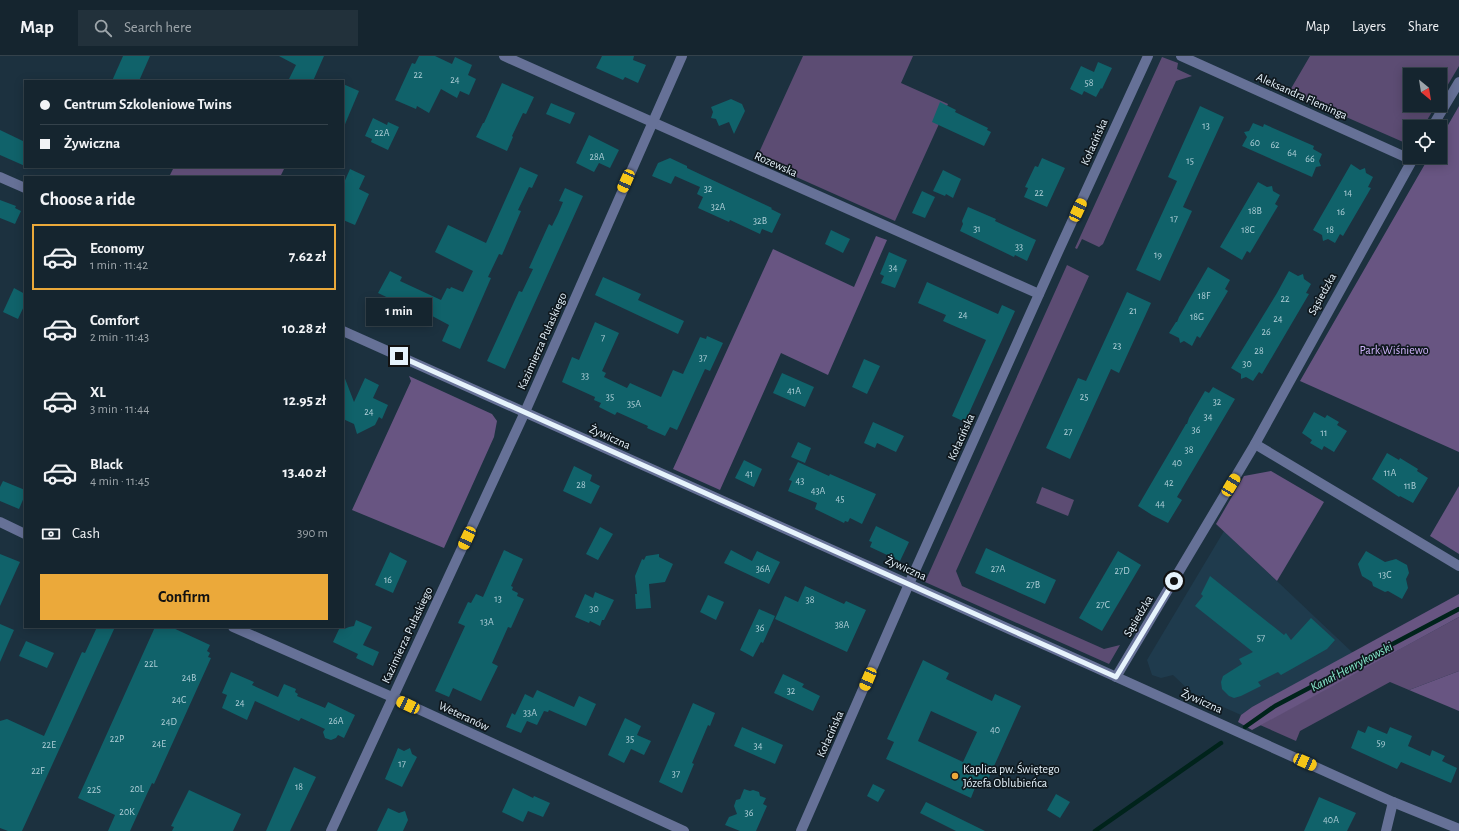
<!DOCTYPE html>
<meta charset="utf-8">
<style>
:root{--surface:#15252f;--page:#22313b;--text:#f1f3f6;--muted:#9da5aa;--line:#34424b;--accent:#eba93a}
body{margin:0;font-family:"Alegreya Sans",sans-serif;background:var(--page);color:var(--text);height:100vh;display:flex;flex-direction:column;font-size:15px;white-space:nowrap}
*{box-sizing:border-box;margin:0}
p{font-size:13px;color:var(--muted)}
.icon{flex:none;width:22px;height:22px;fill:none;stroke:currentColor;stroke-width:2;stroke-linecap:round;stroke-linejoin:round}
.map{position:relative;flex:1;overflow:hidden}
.sheet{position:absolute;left:24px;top:120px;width:320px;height:452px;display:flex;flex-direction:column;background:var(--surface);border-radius:0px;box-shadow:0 2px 10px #0003,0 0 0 1px var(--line)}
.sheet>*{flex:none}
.top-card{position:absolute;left:24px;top:24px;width:320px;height:88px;border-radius:0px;box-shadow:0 2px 10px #0003,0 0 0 1px var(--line);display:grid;align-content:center;height:88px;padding:0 16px;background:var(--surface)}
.needle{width:26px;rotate:150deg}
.fabs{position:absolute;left:1403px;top:12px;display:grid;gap:8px}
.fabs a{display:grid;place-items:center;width:44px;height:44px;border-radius:0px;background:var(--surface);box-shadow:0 2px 10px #0003,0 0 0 1px var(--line);font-size:20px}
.end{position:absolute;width:18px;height:18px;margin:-9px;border:5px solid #e6f3fc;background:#111;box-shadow:0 0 0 2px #111}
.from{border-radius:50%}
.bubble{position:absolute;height:28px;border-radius:0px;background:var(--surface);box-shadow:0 2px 10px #0003,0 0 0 1px var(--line);font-size:13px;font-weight:700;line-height:28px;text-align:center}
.car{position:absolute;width:12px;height:24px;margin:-12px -6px;border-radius:5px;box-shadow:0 0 3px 1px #0007;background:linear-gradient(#f5c518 24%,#345 0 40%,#f5c518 0 76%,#345 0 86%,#f5c518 0)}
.top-card b{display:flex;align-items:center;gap:14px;height:38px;font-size:15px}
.top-card b+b{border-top:1px solid var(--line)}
.top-card i{width:10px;height:10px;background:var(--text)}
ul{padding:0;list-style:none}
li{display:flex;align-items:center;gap:12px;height:66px;margin:0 8px 6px;padding:0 8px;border:2px solid transparent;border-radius:0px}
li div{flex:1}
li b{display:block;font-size:15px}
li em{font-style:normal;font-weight:700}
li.current{border-color:var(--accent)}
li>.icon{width:36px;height:36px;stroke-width:1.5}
h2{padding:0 16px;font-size:18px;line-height:48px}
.pay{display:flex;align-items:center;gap:10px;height:44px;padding:0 16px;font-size:15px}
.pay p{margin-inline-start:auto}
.button{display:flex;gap:8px;margin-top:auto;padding:8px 16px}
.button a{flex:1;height:46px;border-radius:0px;background:var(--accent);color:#111;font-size:16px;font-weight:700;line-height:46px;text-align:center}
header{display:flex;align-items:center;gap:24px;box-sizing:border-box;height:56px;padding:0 20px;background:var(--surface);border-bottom:1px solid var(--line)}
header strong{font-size:19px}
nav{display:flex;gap:22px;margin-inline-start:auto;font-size:14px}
.search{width:280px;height:36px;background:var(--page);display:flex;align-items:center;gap:10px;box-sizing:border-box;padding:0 14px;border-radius:0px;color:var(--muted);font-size:15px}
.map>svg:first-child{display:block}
</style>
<header>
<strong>Map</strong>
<div class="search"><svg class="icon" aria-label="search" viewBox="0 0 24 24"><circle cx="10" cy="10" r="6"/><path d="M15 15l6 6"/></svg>Search here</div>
<nav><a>Map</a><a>Layers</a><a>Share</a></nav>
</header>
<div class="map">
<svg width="1459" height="775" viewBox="0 0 1459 775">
<rect width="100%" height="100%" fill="#1c313f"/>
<!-- built -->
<polygon fill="#1f3b4d" points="1224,475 1353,597 1252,651 1241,659 1192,637 1173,619 1161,622 1152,619 1147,604"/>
<!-- green -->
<g fill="#5c4c73">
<polygon points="803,0 913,0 901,27 948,48 895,165 756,103"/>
<polygon points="1310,0 1459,0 1459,10 1440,42 1440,19 1410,19 1410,49 1436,49 1423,71 1410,71 1410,89 1289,36"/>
<polygon points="1162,1 1178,7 1177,13 1192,20 1176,25 1103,188 1099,191 1082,183 1077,193 1075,192"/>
<polygon points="1067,209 1089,220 956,515 962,530 1104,593 1120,589 1109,608 925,526"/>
<polygon points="1042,431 1074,444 1068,460 1036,447"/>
<polygon points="1459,561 1459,615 1409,634 1390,626 1300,675 1296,685 1260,669"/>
</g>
<!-- forest -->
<g fill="#685582">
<polygon points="1459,50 1459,396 1300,325 1429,101 1440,101 1440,83"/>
<polygon points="174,111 285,111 280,121 169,121"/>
<polygon points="876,180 887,184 828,319 781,297 720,434 673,413 773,193 854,231"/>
<polygon points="409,320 492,358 497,365 494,381 444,492 352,454 411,325"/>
<polygon points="1271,415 1324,446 1277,525 1216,468 1244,420"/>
<polygon points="1459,430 1459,498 1430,480"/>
<polygon points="1459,538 1459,561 1252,674 1238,666 1241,659 1252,651"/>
<polygon points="1459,615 1459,655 1409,634"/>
</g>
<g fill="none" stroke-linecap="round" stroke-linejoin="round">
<!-- stream -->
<g stroke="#00231b" stroke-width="4.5">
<polyline points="1245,671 1275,650 1459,553"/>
<polyline points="1095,775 1221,687"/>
</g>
</g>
<!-- building -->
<g fill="#10626a" fill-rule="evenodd">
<polygon points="123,0 150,0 139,25 112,25"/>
<polygon points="279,0 324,0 313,25 288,25 296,9"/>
<polygon points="419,0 435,0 452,8 455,1 472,9 468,19 476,23 469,39 460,35 457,42 441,33 429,57 417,50 416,53 395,44 412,7 415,8"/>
<polygon points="602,0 634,0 633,4 646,9 638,27 625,21 623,24 596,12"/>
<polygon points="1098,6 1112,12 1102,33 1101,32 1096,41 1084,35 1082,39 1070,33 1081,10 1094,16"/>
<polygon points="502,27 534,41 526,58 523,57 512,80 513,81 507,95 476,81 483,67 484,67"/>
<polygon points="343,28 359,35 343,73"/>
<polygon points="731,43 742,48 745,55 734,78 729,66 719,70 716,63 711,62 713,56 711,51"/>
<polygon points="940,46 956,54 955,56 988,72 987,74 991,76 984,90 932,66"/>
<polygon points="551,47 575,57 570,68 546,58"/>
<polygon points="1200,50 1224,61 1183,151 1192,155 1160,225 1136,214 1177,125 1168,121"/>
<polygon points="373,62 387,69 388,66 399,71 388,94 371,86 372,83 365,80"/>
<polygon points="1253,67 1263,71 1264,68 1314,90 1313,93 1322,98 1319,105 1321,110 1316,111 1312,121 1242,90 1247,81 1244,76 1249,75"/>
<polygon points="0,74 25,86 25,110 0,99"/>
<polygon points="589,79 619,94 610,112 599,107 594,116 576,107"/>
<polygon points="670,102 687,110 687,112 772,152 771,153 781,158 772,177 762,173 760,178 730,164 729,166 698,152 703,141 697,138 700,131 675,120 671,128 652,120 658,107"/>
<polygon points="1042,102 1065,112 1047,151 1024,141 1028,132 1025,131 1035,110 1038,111"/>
<polygon points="1351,108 1360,114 1365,112 1366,117 1373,121 1368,131 1371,132 1343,180 1340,178 1335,187 1328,183 1323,185 1322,179 1313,174"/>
<polygon points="520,111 538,119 532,132 529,131 518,154 521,155 502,199 499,198 488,221 491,222 460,293 442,285 449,269 421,254 420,257 378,237 390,215 402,221 400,225 441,244 447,232 450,233 451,231 463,236 473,215 435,196 448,169 486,187"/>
<polygon points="350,113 365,120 359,133 369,138 355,169 343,164 343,129"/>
<polygon points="943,114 961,123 953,142 946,138 945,140 933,135"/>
<polygon points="1258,126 1267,131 1272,130 1273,135 1280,139 1275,148 1278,150 1269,165 1250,197 1247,195 1242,204 1220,191"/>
<polygon points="565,132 583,140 505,313 487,305 519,235 522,236 533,213 529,212 549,168 552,170 558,158 563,146 559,145"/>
<polygon points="922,135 935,141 925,162 912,157"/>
<polygon points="0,144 16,150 15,152 21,155 15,168 0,162"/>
<polygon points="968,151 996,163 995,165 1036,184 1027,205 1015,199 1014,201 960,175 963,168 962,165"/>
<polygon points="831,174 850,183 843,197 825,188"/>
<polygon points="889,196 907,204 895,232 881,227 884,220 880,218"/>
<polygon points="1208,211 1230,224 1225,233 1228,235 1200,282 1197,280 1192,290 1184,285 1180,287 1179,282 1169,277 1176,266 1177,266 1179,261"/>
<polygon points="1289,215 1298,220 1303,218 1304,223 1311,228 1306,237 1309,238 1262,318 1259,316 1253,325 1246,321 1241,323 1241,318 1231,312 1277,237"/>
<polygon points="603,221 641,238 638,244 684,265 678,278 595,239"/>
<polygon points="927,226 998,258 1002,249 1015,255 965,366 952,360 986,284 943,265 946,259 918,247"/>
<polygon points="14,232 25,238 25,248 18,263 3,256"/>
<polygon points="1127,236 1151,247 1119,317 1111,313 1070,403 1046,392 1078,322 1086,325"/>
<polygon points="595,266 619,277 602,315 606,317 604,321 627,332 630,327 661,341 673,314 683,318 700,281 706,283 707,280 723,287 710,315 705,313 677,374 670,371 665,380 647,372 648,370 617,356 615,359 599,351 601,347 594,344 595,341 562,326 572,301 579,304"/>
<polygon points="864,303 880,310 867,338 852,331"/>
<polygon points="782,317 814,331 805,351 773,337"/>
<polygon points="343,320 344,320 354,346 365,322 379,329 373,342 388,349 382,363 379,361 375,369 357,378 354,368 343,363"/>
<polygon points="1213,331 1235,343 1177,441 1182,444 1168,467 1152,459 1138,450 1186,368 1187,368 1189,362 1205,335 1209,337"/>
<polygon points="1314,356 1325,362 1327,359 1339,366 1337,369 1347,375 1334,396 1324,390 1322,394 1310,387 1312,384 1302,377"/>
<polygon points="873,366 904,380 896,396 877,387 875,392 864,387"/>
<polygon points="798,386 811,392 805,407 791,401"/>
<polygon points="1387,397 1399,404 1400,402 1418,413 1417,415 1428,422 1413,447 1400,440 1399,441 1372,423"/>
<polygon points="744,404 762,413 754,431 735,422"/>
<polygon points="798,406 829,420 830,418 876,438 862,468 850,462 848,466 845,465 844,467 815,453 817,447 788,435 792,425 789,424"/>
<polygon points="574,410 592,419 590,425 600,430 591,448 563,435"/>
<polygon points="3,425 25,434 25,439 19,453 0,445 0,431"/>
<polygon points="876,470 909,486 900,505 870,491 872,486 869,485"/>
<polygon points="600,471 613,478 598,504 586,498"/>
<polygon points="986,492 1056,524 1045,548 975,517"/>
<polygon points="504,494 523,503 511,530 513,531 512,534 518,537 517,540 524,543 511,572 508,571 492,607 498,610 481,645 453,632 449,641 435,635 465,570 458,567 468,546 471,547 476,538 483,541"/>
<polygon points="731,494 752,505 757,495 780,506 769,528 724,507"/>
<polygon points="1118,495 1141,509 1102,575 1079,562"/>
<polygon points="1366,495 1385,506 1396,503 1407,509 1409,517 1406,523 1408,532 1402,543 1388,535 1385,536 1373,530 1372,526 1362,520 1358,508"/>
<polygon points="390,496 407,505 393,537 375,529"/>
<polygon points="0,498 20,506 0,550"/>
<polygon points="659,498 659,501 673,508 665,526 649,528 651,552 636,553 635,538 637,538 635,520 642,503 644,504 646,500"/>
<polygon points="1210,520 1284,579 1286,577 1291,584 1311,562 1335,584 1327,593 1281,619 1278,616 1258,626 1261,630 1241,640 1234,642 1229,640 1222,633 1221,626 1223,620 1242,608 1239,603 1253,596 1195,550 1203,540 1201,538"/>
<polygon points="805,530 844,548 846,545 866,554 847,596 775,563 785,540 798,546"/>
<polygon points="595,536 614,544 604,564 602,564 600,570 590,565 589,567 575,561 585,538 593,542"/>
<polygon points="708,539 724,546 716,564 700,556"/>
<polygon points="759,553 775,560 763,587 761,586 753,601 740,594"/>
<polygon points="356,564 372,571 363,589 379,596 373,610 356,602 358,598 333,586 340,571 344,573 349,571 354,570"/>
<polygon points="0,568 14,574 0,606"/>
<polygon points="97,571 115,571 22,775 8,775 0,772 0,665 7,663 44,680 82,596 85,597"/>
<polygon points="155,571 171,571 210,589 207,595 210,597 208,601 211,602 154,728 152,727 130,775 108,775 115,759 78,742"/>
<polygon points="26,585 54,597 47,612 19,600"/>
<path d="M923 604 949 617 946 623 992 645 995 638 1021 650 986 728 978 724 971 742 886 703 894 686 887 683ZM931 655 977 676 963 706 918 685Z"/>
<polygon points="231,616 254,626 252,629 278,641 284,628 296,633 295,636 298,638 297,640 325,652 328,646 355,659 344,682 338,679 336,682 331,684 325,682 323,676 325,673 301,662 299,665 255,645 247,664 222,652 227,639 222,637"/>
<polygon points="783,618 804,628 802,631 820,640 813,655 774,637"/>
<polygon points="537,634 574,651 579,640 596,648 586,670 549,654 548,656 544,655 537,669 527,665 521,677 506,671 512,657 515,659 525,638 533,642"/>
<polygon points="693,647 715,657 710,670 708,669 692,707 694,708 682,737 659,726"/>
<polygon points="625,662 641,670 637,679 651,685 644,699 631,693 624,707 608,699"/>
<polygon points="1368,670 1387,678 1390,671 1412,680 1408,690 1430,700 1432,694 1445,700 1442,705 1457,712 1451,727 1401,706 1397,713 1351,692 1358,674 1365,677"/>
<polygon points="742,671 783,689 775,708 734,690"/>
<polygon points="398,692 404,695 410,692 412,698 417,701 402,731 385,723"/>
<polygon points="294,711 316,721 290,775 266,775"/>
<polygon points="873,728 885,734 878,746 867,740"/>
<polygon points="513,732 533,742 534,740 550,747 543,761 528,755 523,766 502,756"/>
<polygon points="744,733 750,735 753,734 759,736 760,740 766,742 763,748 767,750 756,775 740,775 725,769 729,761 737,758 734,750 736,744 740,743"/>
<polygon points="189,734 241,758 233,775 172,775 174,771 171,770"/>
<polygon points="1056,738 1070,746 1060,762 1047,754"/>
<polygon points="1319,741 1356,757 1347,775 1304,775"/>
<polygon points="926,746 985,775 956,775 920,757"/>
<polygon points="388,752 399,757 405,755 408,764 403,775 377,775"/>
</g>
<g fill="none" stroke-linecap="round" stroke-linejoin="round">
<!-- minor -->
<g stroke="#667197" stroke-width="10">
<polyline points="504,0 1039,238"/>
<polyline points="1181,0 1412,104"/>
<polyline points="1432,71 1459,26"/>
<polyline points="0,121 25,132"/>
<polyline points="343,275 1092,610 1393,746 1459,773"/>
<polyline points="1255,388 1459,510"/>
<polyline points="0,466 25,478"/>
<polyline points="233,571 392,641 684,775"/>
<polyline points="1116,621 1255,388 1414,101"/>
<polyline points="331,775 525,356 682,0"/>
<polyline points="801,775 909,528 1058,196 1148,0"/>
<polyline points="1386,775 1393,746"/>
</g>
</g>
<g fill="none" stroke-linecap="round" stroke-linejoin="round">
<!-- route -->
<polyline stroke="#e6f3fc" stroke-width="5" points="399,300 1116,621 1174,525"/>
</g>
<!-- markers -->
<circle fill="#eba93a" stroke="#0f181e" stroke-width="1.5" cx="955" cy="720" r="4"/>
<g text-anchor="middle" stroke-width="3.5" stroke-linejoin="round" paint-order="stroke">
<!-- number labels -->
<g font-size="10" fill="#b0cfd8">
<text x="418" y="22">22</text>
<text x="455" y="27">24</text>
<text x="1089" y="30">58</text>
<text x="1206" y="73">13</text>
<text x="382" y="80">22A</text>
<text x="1255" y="90">60</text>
<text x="1275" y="92">62</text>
<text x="1292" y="100">64</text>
<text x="597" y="104">28A</text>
<text x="1310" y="106">66</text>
<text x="1190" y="108">15</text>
<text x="708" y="136">32</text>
<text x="1039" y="140">22</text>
<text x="1348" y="140">14</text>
<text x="718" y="154">32A</text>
<text x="1255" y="158">18B</text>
<text x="1341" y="159">16</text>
<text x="1174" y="166">17</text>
<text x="760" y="168">32B</text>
<text x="977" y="176">31</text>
<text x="1248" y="177">18C</text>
<text x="1330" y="177">18</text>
<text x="1019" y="194">33</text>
<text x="1158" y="202">19</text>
<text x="893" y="215">34</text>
<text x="1204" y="243">18F</text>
<text x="1285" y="246">22</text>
<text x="1133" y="258">21</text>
<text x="963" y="262">24</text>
<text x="1197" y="264">18G</text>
<text x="1278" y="266">24</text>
<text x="1266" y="279">26</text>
<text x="603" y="285">7</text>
<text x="1117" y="293">23</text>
<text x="1259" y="298">28</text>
<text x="703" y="305">37</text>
<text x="1247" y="311">30</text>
<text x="585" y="323">33</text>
<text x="794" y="338">41A</text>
<text x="610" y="344">35</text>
<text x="1084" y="344">25</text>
<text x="1217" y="349">32</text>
<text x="634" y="351">35A</text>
<text x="369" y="359">24</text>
<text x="1208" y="364">34</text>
<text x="1196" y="377">36</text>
<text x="1068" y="379">27</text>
<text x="1324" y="380">11</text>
<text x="1189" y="397">38</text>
<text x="1177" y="410">40</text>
<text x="1390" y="420">11A</text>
<text x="749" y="421">41</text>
<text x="800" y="428">43</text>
<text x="1169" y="430">42</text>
<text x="581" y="432">28</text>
<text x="1410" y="433">11B</text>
<text x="818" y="438">43A</text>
<text x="840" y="446">45</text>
<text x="1160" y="451">44</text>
<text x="763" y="516">36A</text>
<text x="998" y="516">27A</text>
<text x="1122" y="518">27D</text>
<text x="1385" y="522">13C</text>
<text x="388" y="527">16</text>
<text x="1033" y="532">27B</text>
<text x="498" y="546">13</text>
<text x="810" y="547">38</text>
<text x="1103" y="552">27C</text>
<text x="594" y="556">30</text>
<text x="487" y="569">13A</text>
<text x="842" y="572">38A</text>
<text x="760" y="575">36</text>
<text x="1261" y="585">57</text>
<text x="151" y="611">22L</text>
<text x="189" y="625">24B</text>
<text x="791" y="638">32</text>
<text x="179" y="647">24C</text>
<text x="240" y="650">24</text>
<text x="530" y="660">33A</text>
<text x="336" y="668">26A</text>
<text x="169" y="669">24D</text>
<text x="995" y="677">40</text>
<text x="117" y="686">22P</text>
<text x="630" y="686">35</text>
<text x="1381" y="690">59</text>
<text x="159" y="691">24E</text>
<text x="49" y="692">22E</text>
<text x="758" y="693">34</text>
<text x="402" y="711">17</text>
<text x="38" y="718">22F</text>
<text x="676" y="721">37</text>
<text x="299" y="734">18</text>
<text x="137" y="736">20L</text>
<text x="94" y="737">22S</text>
<text x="127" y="759">20K</text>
<text x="749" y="760">36</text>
<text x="1331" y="767">40A</text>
</g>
<!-- street labels -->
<g font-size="12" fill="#e6f3fc" stroke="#0f181e">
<text transform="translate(1302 40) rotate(24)" y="4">Aleksandra Fleminga</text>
<text transform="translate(1094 86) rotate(-66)" y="4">Kołacińska</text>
<text transform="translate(776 108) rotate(24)" y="4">Rozewska</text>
<text transform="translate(1322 238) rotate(-61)" y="4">Sąsiedzka</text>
<text transform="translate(542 285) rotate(-66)" y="4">Kazimierza Pułaskiego</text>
<text transform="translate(610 381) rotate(24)" y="4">Żywiczna</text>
<text transform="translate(961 381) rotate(-66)" y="4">Kołacińska</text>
<text transform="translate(906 512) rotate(24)" y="4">Żywiczna</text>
<text transform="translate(1138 560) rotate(-59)" y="4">Sąsiedzka</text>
<text transform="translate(407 579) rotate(-65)" y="4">Kazimierza Pułaskiego</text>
<text transform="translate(1202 645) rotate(24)" y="4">Żywiczna</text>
<text transform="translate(464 660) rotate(25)" y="4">Weteranów</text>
<text transform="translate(830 678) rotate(-66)" y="4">Kołacińska</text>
</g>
<!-- park labels -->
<g font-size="12" fill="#d3b5fd" stroke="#0f181e">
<text x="1394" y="298">Park Wiśniewo</text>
</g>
<!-- poi labels -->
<g font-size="12" fill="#e6f3fc" stroke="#0f181e" text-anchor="start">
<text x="963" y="717">Kaplica pw. Świętego<tspan x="963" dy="14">Józefa Oblubieńca</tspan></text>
</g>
<!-- water labels -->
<g font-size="13" font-style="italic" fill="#88eccf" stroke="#0f181e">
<text transform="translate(1351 610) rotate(-28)" y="5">Kanał Henrykowski</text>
</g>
</g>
</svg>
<div class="fabs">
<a><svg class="needle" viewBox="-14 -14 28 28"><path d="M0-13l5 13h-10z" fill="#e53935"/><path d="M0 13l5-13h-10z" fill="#9da5aa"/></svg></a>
<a><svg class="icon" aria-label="locate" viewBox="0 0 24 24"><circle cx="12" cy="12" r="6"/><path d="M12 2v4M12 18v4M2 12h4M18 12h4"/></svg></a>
</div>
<i class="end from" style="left:1174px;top:525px"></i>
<i class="end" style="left:399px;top:300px"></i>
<div class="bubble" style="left:366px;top:242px;width:66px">1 min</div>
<i class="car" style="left:626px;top:125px;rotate:204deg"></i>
<i class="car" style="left:1078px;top:154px;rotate:25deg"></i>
<i class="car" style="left:1231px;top:429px;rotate:31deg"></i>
<i class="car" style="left:467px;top:482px;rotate:205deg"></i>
<i class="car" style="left:868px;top:623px;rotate:203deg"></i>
<i class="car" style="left:408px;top:649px;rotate:295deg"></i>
<i class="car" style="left:1305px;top:706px;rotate:114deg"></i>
<div class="top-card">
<b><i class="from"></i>Centrum Szkoleniowe Twins</b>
<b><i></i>Żywiczna</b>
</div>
<section class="sheet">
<h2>Choose a ride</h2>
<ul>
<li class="current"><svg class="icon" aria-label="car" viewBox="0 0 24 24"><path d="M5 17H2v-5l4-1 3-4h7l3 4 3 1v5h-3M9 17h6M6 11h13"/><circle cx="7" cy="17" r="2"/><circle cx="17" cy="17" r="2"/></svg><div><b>Economy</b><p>1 min · 11:42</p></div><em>7.62 zł</em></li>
<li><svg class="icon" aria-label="car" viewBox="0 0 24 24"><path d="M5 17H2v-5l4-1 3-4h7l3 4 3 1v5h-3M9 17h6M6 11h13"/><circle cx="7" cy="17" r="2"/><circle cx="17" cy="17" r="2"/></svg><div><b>Comfort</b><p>2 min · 11:43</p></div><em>10.28 zł</em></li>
<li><svg class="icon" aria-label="car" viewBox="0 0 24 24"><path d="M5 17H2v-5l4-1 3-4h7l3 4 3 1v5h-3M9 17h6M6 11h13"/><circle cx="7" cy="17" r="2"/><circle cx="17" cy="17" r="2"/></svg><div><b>XL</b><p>3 min · 11:44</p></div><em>12.95 zł</em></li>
<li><svg class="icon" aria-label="car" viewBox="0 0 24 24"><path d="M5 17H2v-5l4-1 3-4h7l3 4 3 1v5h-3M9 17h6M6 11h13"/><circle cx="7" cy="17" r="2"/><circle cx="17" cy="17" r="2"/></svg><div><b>Black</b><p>4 min · 11:45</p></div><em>13.40 zł</em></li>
</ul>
<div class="pay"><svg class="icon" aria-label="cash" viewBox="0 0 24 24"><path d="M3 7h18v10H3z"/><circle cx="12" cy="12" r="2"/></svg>Cash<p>390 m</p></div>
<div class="button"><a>Confirm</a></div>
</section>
</div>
